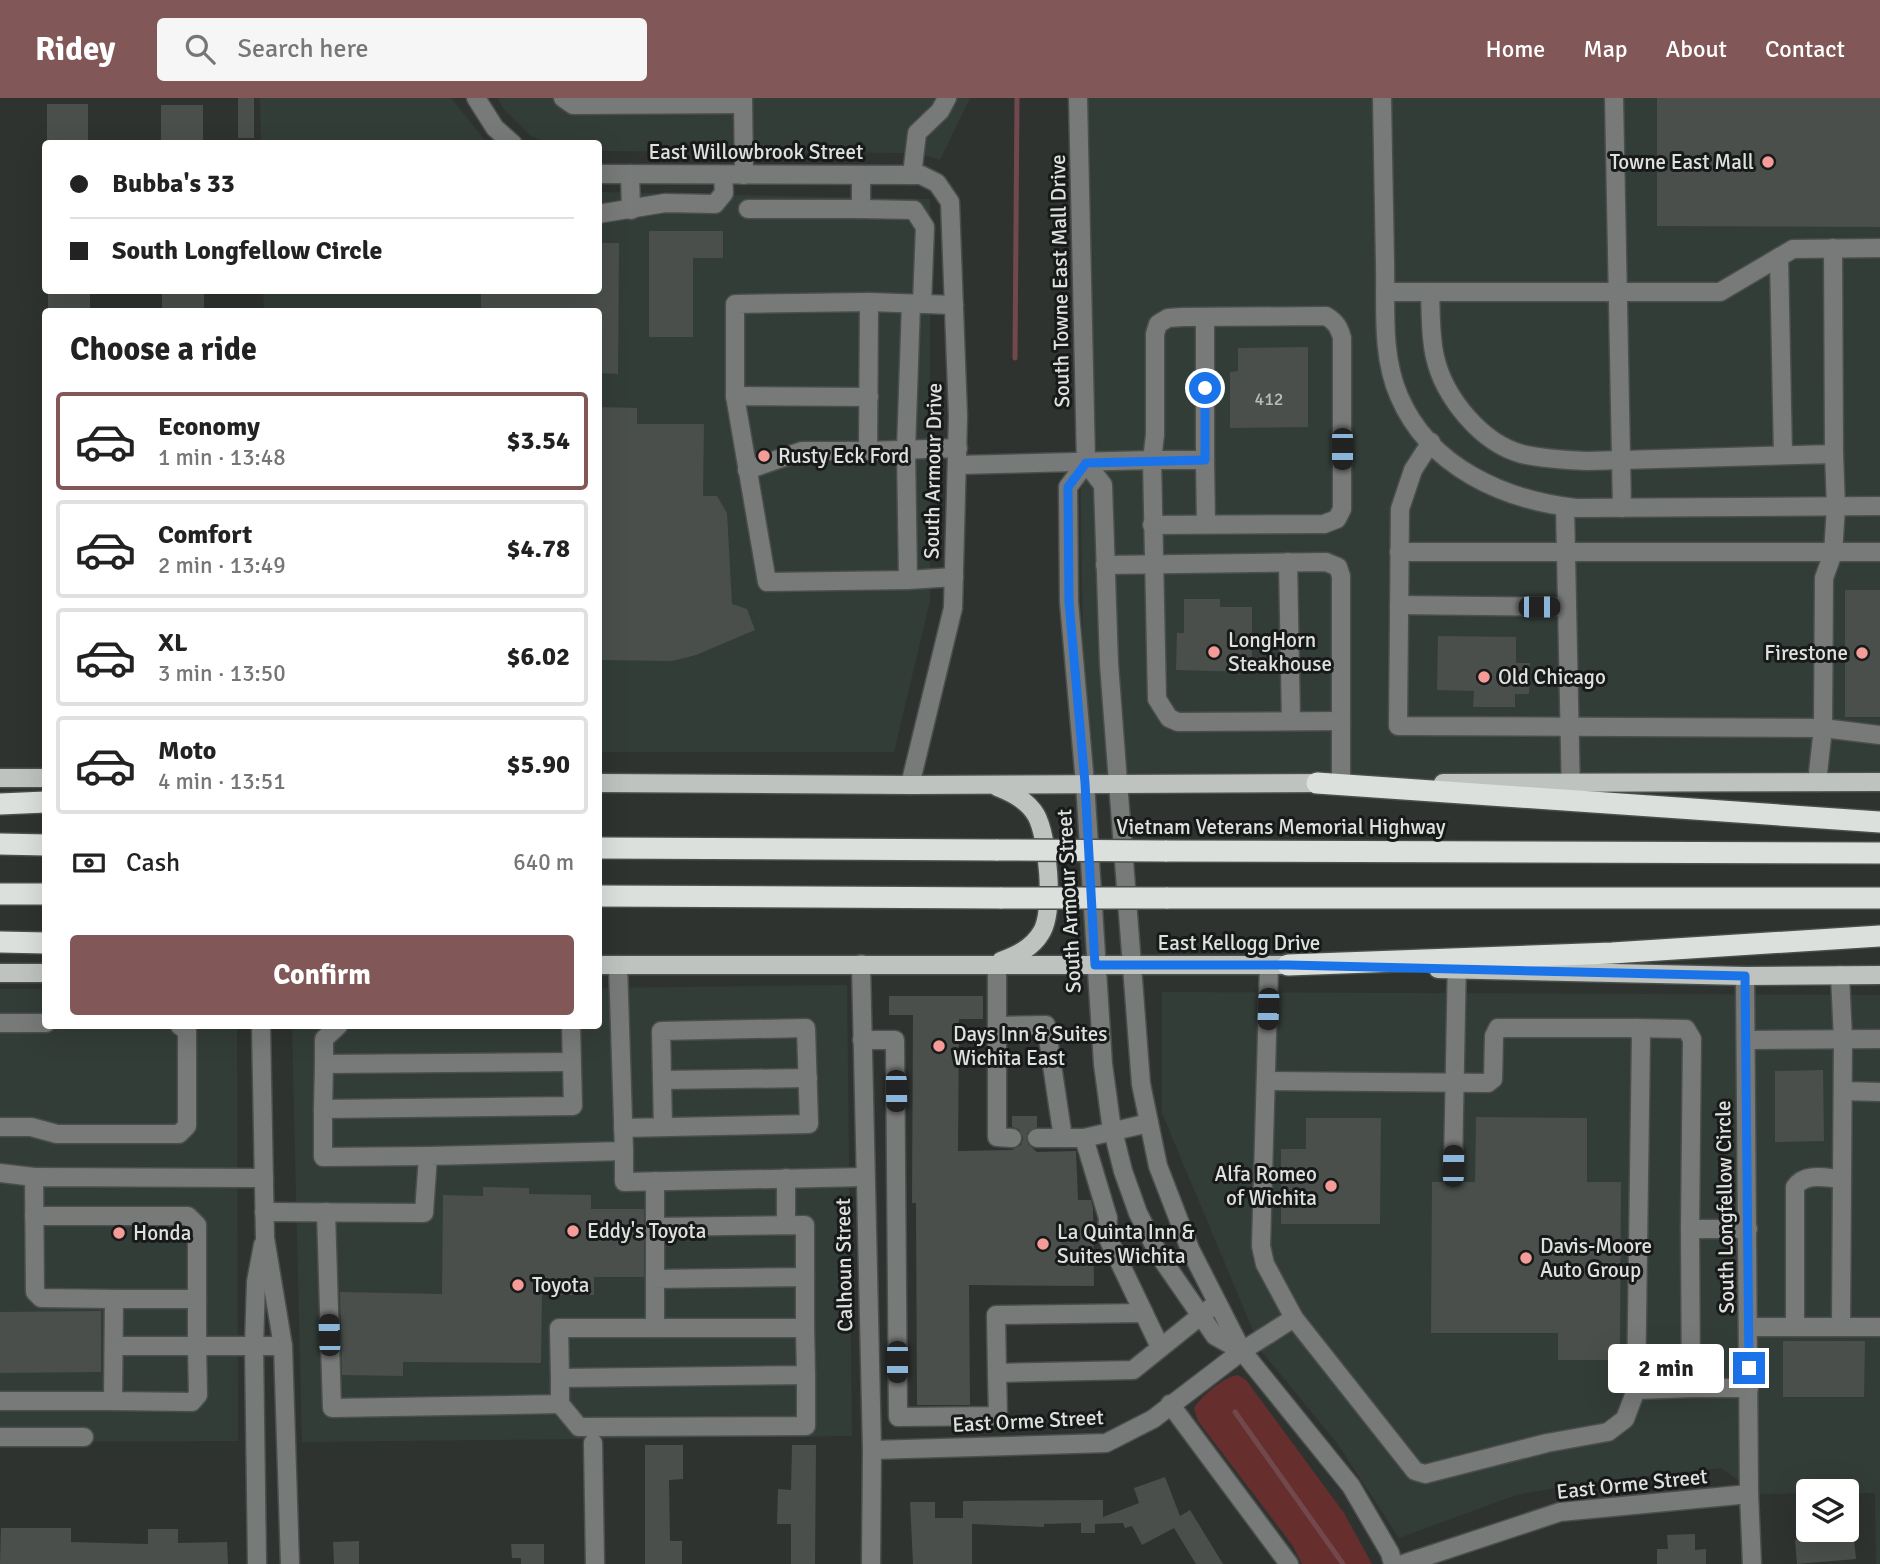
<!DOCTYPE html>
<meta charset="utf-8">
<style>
:root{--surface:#fff;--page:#f6f6f6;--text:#222;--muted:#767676;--line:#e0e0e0;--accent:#815857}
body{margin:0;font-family:Signika,sans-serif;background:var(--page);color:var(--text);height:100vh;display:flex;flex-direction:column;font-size:26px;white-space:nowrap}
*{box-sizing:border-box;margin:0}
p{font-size:23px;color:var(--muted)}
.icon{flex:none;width:38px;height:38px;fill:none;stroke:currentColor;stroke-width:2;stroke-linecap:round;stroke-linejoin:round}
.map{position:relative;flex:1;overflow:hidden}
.drawer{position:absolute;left:42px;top:210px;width:560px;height:721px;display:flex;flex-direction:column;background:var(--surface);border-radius:7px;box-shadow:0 7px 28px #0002}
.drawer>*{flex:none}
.hud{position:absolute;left:42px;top:42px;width:560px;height:154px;border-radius:7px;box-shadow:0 7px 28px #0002;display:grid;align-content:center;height:154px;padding:0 28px;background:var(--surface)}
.buttons{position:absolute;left:1796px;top:1381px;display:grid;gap:14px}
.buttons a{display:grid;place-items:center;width:63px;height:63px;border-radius:7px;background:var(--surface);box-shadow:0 7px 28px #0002;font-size:35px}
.end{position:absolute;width:32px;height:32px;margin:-16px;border:9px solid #1a73e8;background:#fff;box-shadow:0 0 0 4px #fff}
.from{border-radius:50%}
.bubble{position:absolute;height:49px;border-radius:7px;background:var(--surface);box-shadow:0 7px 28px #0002;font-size:23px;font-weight:700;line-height:49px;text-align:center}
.car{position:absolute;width:21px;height:42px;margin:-21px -10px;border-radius:9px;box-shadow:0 0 5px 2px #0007;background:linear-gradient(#222 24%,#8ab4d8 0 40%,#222 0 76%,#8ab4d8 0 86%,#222 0)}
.hud b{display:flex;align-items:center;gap:24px;height:66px;font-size:26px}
.hud b+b{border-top:2px solid var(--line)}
.hud i{width:18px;height:18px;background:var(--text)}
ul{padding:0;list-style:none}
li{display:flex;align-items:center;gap:21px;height:98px;margin:0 14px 10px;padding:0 14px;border:4px solid var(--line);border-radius:7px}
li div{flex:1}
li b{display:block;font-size:26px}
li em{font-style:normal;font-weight:700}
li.selected{border-color:var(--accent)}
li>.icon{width:63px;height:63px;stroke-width:1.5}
h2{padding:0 28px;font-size:32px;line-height:84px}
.pay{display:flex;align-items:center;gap:18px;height:77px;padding:0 28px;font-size:26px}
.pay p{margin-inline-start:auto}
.primary-button{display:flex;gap:14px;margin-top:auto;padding:14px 28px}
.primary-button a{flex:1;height:80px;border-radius:7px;background:var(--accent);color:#fff;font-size:28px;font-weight:700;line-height:80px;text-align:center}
header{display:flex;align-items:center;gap:42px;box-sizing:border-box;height:98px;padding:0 35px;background:var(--accent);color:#fff}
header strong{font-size:33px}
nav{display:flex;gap:38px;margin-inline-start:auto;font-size:24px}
.search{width:490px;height:63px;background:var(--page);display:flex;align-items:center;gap:18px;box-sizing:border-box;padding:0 24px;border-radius:7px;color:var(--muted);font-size:26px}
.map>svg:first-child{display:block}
</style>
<header>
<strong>Ridey</strong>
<div class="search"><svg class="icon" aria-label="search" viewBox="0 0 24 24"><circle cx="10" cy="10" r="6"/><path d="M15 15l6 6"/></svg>Search here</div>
<nav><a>Home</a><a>Map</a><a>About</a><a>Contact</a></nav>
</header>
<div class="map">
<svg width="1880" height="1466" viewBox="0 0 1880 1466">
<rect width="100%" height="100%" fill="#2f3330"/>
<!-- built -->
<g fill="#333d37">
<polygon points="260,0 451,0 487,45 261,45"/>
<polygon points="498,0 970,0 940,62 917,55 599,53 598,46 548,45 531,38 503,10"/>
<polygon points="1075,0 1880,0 1880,684 1085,685"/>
<polygon points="599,94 930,101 930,503 894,654 599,654 598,214 264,213 263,193 598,192"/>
<polygon points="847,887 852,1338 302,1344 292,928 598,928 599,890"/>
<polygon points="0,891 45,891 46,928 237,928 238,1343 0,1344"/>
<polygon points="1162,894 1880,897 1880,1466 1876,1466 1875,1395 1758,1396 1721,1370 1585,1385 1516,1397 1399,1440 1337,1345 1262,1254 1162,1015"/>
</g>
<!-- green -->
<path fill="#672e2e" d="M1238 1277 1246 1282 1344 1415 1372 1466H1302L1293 1448 1198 1323 1194 1310C1202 1298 1223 1279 1238 1277Z"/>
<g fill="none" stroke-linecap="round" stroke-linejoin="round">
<!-- stream -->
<g stroke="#71494c" stroke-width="5">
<polyline points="1015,260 1017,0"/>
<polyline points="1235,1314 1343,1466"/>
</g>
</g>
<!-- building -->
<g fill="#4a4f4c">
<rect x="238" y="0" width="16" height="40"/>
<polygon points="1657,0 1880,0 1880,129 1657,128"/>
<rect x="47" y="6" width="41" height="40"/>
<rect x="161" y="7" width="42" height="39"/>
<polygon points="649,133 723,133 723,160 693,160 693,239 649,239"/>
<polygon points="598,145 619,145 618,276 598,275 598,214 481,214 481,192 598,192"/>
<rect x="48" y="195" width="42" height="19"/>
<rect x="162" y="196" width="42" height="18"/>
<polygon points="1308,249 1308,329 1230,330 1230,274 1238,273 1238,250"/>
<polygon points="598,309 637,310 637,326 704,326 703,398 717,398 727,415 732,506 747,511 755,532 696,557 672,563 598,562"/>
<rect x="1845" y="492" width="35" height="127"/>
<polygon points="1184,501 1220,501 1220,509 1252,509 1252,574 1176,572 1177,535 1184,535"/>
<polygon points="1438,538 1516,539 1516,565 1530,565 1529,596 1515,596 1515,609 1473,609 1474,593 1437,592"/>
<polygon points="889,898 983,898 983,921 959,921 958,1053 1012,1052 1021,1047 1023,1040 1019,1031 1012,1029 1012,1018 1037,1018 1037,1029 1027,1035 1028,1046 1037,1054 1076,1053 1078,1102 1091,1102 1093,1110 1094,1188 969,1187 970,1307 917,1307 916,1105 912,1105 913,917 889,917"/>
<polygon points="1823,972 1824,1043 1775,1044 1775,973"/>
<polygon points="1476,1019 1587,1020 1587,1084 1621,1084 1620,1262 1558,1262 1558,1235 1431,1235 1432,1084 1475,1084"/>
<polygon points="1306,1020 1381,1020 1380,1126 1281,1126 1281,1051 1306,1051"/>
<polygon points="483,1089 529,1090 529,1096 591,1097 591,1111 644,1111 644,1179 594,1179 594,1197 542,1197 541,1265 403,1264 403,1278 342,1277 340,1194 442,1196 443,1097 483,1098"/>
<polygon points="101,1213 101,1274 0,1275 0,1214"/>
<polygon points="1783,1243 1865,1243 1864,1299 1783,1299"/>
<polygon points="645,1347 683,1347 683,1381 669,1382 670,1443 682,1443 682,1466 645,1466"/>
<polygon points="792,1347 816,1347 815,1466 791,1466 791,1426 777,1426 778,1391 791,1392"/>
<polygon points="1165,1379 1180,1418 1190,1412 1223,1466 1196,1466 1174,1430 1142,1447 1132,1428 1125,1430 1123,1425 1095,1426 1095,1435 1081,1435 1081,1425 1044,1426 1044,1429 972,1426 972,1466 913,1466 910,1404 935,1404 935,1420 963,1420 963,1403 1103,1402 1103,1419 1139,1405 1134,1390"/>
<polygon points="1,1430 71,1430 71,1444 148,1446 148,1431 178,1431 178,1445 227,1444 228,1466 0,1466"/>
<polygon points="1853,1431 1856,1461 1797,1466 1795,1442 1811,1440 1811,1435"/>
<polygon points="1695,1436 1695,1452 1706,1451 1706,1466 1657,1466 1657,1451 1668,1451 1667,1437"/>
<polygon points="359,1443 359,1466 334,1466 333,1444"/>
<polygon points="511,1446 544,1446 544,1466 521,1466 521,1460 512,1460"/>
</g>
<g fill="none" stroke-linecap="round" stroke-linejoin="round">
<defs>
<g id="minor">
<polyline points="476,0 495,30 513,46"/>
<polyline points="563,0 573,7 743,6"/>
<polyline points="743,0 744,77"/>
<polyline points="1078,0 1086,365 1103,387 1109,566 1141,986 1158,1068 1190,1151 1242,1253 1351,1388 1390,1455 1393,1466"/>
<path d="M1382 0C1383 55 1384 111 1385 166 1386 209 1381 257 1399 298 1429 369 1504 402 1576 410L1880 408"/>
<polyline points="1614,0 1622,410"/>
<polyline points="598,76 921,77 937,85 950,104 958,318 953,510 910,687"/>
<polyline points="630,76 631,112"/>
<polyline points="912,77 917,35 940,13 947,0"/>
<polyline points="748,111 861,111 861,77"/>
<polyline points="861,111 914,112 925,129 922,206"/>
<polyline points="598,116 665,105 715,106 724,95 723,77"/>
<polyline points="1833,150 1834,356"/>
<polyline points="1779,159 1783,357"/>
<polyline points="1386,194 1720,194 1793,151 1880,150"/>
<path d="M1430 194C1431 215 1430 238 1435 259 1444 299 1481 345 1522 356 1544 361 1565 362 1587 363L1834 356 1836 409 1833 455 1824 480 1823 630 1817 684"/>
<polyline points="869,204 868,353 958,350"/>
<polyline points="911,206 906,352 908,482 954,479"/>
<polyline points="735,298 735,206 869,204 954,207"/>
<polyline points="869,299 735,298 767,484 908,482"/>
<polyline points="1431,344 1413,372 1400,411 1398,628 1823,630 1880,637"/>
<polyline points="1205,362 1205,219"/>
<polyline points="1086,365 1068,389 1069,504 1085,685 1103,966 1111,1025 1123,1073 1138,1115 1159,1157 1215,1238 1242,1253"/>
<polyline points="958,367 1152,362 1157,601 1169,620 1178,624 1341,623"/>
<polyline points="747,372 802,353 868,353"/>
<polyline points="1565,409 1571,699"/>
<path d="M1152 427 1324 426 1337 421 1342 411V240C1339 229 1336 224 1326 218L1182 219 1168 220 1158 226 1155 236V337L1152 362H1205L1206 427"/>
<polyline points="1399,454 1880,454"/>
<polyline points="1288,464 1291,623"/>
<polyline points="1105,467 1326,464 1338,469 1341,478 1341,685"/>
<polyline points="1399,507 1566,509"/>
<polyline points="861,866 872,1352 871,1466"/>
<polyline points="997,867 997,1039 1012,1040"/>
<polyline points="1840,877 1843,941 1841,1229"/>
<polyline points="1745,878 1749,1396 1752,1466"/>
<polyline points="0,925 46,925"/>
<polyline points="261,928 265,1140 283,1248 290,1466"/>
<polyline points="338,928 324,941 324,966 571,964"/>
<polyline points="997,928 1046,927 1063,1040"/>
<polyline points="1635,930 1686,931 1692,941 1690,1131"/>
<polyline points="862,942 895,942 898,1319 998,1318 997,1275"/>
<polyline points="1746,942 1880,941"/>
<polyline points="662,982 808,980"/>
<polyline points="1266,983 1488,985 1493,981 1494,938 1498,930 1635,930 1641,937 1636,1292 1625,1321 1608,1334 1547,1345 1425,1376 1415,1373 1294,1220"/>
<polyline points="1843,993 1880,994"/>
<polyline points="323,1011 324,966"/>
<polyline points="0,1029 31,1029 57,1036 179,1036 187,1028 187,933 180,928"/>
<polyline points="623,1030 809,1026 806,930 661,933 663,1029"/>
<polyline points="1037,1040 1084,1040 1149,1025"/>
<polyline points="1084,1040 1108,1120 1107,1138 1160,1249"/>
<polyline points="624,1053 624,1084 865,1079"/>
<polyline points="428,1058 323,1059 323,1011 573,1008 571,928"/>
<polyline points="1453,1068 1457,861"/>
<polyline points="0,1075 34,1079"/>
<polyline points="264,1080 34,1079 35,1194 41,1200 114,1201 113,1303 192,1304 198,1297 197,1248 283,1248"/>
<polyline points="786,1080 786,1127"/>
<polyline points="264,1114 424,1115 428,1058 624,1053 618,867"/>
<polyline points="326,1114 332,1310 560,1306 560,1280 806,1277 805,1230 655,1230 655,1181 805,1179 805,1127 655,1129 655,1083"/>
<polyline points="34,1118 188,1118 197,1127 197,1248 114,1248"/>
<polyline points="655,1129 655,1181"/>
<polyline points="1748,1131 1690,1131 1691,1290 1749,1290"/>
<polyline points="805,1179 805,1230"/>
<polyline points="114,1201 197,1201"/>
<polyline points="1144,1215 996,1217 997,1275 1133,1272 1209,1211"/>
<polyline points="1749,1229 1880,1229"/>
<path d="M1795 1229V1089C1805 1074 1826 1080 1842 1081"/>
<polyline points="560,1280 559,1230 655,1230"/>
<polyline points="1636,1292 1691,1290"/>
<polyline points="0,1303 113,1303"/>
<polyline points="560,1306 579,1329 806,1328 806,1277"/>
<polyline points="1170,1306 1289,1466"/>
<polyline points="0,1339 84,1339"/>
<polyline points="593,1345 595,1466"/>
<polyline points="872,1352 1106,1345 1153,1321 1242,1253 1294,1220 1265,1166 1261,1148 1269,867"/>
<polyline points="257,1466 254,1248 256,1184 263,1147"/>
<polyline points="1403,1466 1560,1414 1749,1396"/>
</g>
<g id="major">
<polyline points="0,680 46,680"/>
<polyline points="598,685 910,687 1331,685"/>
<polyline points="1443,685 1880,684"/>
<path d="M997 689C1012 695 1027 702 1036 717 1048 738 1055 814 1041 835 1032 850 1017 857 1001 863"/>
<polyline points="598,867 1302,867"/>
<polyline points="1438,871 1745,878 1880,877"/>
<polyline points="0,875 46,875"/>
</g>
<g id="highway">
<polyline points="1317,685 1880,724"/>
<polyline points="0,706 46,704"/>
<polyline points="0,746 46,747"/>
<polyline points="598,750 998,752"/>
<polyline points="1165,753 1880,755"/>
<polyline points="0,796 46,796"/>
<polyline points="598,798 1002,800"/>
<polyline points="1166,800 1880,800"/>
<polyline points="0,844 46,845"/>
<polyline points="1288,867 1612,855 1880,838"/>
</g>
</defs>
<!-- minor casing -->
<use href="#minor" stroke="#4b4f4c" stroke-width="21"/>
<!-- major casing -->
<use href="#major" stroke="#4b4f4c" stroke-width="21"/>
<!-- highway casing -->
<use href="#highway" stroke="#4b4f4c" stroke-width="24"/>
<!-- minor -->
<use href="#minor" stroke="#787a79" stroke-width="18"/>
<!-- major -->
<use href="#major" stroke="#bfc3c0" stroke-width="18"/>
<!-- highway -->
<use href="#highway" stroke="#dbe0dc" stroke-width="21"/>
<defs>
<g id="highway-bridge">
<polyline points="998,752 1165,753"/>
<polyline points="1002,800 1166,800"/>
</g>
</defs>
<!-- highway-bridge casing -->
<use href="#highway-bridge" stroke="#4b4f4c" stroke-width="24" stroke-linecap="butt"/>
<!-- highway-bridge -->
<use href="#highway-bridge" stroke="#dbe0dc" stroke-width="21"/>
</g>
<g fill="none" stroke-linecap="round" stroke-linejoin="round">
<!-- route -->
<polyline stroke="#1a73e8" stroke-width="9" points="1205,290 1205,362 1086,365 1068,389 1069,504 1085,685 1095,867 1288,867 1745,878 1749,1270"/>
</g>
<!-- markers -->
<g fill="#f59b98" stroke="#181a19" stroke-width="2.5">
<circle cx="1768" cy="64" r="7"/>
<circle cx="764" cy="358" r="7"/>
<circle cx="1214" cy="554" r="7"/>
<circle cx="1862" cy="555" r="7"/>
<circle cx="1484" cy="579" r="7"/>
<circle cx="939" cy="948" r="7"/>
<circle cx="1331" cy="1088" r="7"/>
<circle cx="573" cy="1133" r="7"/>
<circle cx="119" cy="1135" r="7"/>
<circle cx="1043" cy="1146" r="7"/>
<circle cx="1526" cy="1160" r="7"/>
<circle cx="518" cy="1187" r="7"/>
</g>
<g text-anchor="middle" stroke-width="6" stroke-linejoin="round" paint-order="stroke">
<!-- number labels -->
<g font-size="18" fill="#babcbb">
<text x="1269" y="307">412</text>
</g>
<!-- street labels -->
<g font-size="21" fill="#dfe1e0" stroke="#181a19">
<text x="756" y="61">East Willowbrook Street</text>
<text transform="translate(1060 183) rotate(-91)" y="7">South Towne East Mall Drive</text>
<text transform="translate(933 373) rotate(-89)" y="7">South Armour Drive</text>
<text x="1281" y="736">Vietnam Veterans Memorial Highway</text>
<text transform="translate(1069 803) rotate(-93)" y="7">South Armour Street</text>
<text x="1239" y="852">East Kellogg Drive</text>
<text transform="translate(1725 1109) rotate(-91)" y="7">South Longfellow Circle</text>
<text transform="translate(844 1167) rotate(-91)" y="7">Calhoun Street</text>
<text transform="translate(1028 1323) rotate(-3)" y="7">East Orme Street</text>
<text transform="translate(1632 1386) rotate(-6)" y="7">East Orme Street</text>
</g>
<!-- poi labels -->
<g font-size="21" fill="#dfe1e0" stroke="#181a19" text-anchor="start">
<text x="1754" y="71" text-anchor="end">Towne East Mall</text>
<text x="778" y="365">Rusty Eck Ford</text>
<text x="1228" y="549">LongHorn<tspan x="1228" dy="24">Steakhouse</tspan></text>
<text x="1848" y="562" text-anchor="end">Firestone</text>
<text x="1498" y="586">Old Chicago</text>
<text x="953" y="943">Days Inn &amp; Suites<tspan x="953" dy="24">Wichita East</tspan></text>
<text x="1317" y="1083" text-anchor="end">Alfa Romeo<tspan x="1317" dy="24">of Wichita</tspan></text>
<text x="587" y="1140">Eddy's Toyota</text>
<text x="1057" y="1141">La Quinta Inn &amp;<tspan x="1057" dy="24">Suites Wichita</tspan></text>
<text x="133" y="1142">Honda</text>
<text x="1540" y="1155">Davis-Moore<tspan x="1540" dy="24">Auto Group</tspan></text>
<text x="532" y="1194">Toyota</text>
</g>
</g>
</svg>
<div class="buttons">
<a><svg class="icon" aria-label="layers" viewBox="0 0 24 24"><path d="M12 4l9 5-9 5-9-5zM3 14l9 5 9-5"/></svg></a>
</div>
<i class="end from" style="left:1205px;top:290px"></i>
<i class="end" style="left:1749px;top:1270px"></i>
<div class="bubble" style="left:1608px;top:1246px;width:116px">2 min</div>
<i class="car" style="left:1342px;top:351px;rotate:180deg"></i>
<i class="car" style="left:1539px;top:509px;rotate:90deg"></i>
<i class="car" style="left:1268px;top:911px;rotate:182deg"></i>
<i class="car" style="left:896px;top:993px;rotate:179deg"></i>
<i class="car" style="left:1453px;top:1068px;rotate:1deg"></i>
<i class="car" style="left:329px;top:1237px;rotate:358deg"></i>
<i class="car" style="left:897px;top:1264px;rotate:180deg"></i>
<div class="hud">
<b><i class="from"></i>Bubba's 33</b>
<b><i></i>South Longfellow Circle</b>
</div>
<section class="drawer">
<h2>Choose a ride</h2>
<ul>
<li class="selected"><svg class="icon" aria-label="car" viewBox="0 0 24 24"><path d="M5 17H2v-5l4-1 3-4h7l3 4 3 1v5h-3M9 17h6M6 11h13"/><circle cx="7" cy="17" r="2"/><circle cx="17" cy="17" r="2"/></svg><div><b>Economy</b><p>1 min · 13:48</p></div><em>$3.54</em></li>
<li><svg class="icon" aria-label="car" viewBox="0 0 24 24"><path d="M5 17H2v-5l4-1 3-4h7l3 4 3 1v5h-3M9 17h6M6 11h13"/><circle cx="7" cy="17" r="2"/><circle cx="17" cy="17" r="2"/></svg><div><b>Comfort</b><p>2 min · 13:49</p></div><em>$4.78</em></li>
<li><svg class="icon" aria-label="car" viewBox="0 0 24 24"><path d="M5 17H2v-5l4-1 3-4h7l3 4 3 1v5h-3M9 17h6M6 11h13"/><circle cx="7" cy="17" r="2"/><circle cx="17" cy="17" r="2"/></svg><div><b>XL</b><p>3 min · 13:50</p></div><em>$6.02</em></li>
<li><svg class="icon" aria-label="car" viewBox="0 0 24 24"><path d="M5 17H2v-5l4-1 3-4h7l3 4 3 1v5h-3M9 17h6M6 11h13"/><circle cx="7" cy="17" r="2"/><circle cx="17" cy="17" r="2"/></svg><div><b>Moto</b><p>4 min · 13:51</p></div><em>$5.90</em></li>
</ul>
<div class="pay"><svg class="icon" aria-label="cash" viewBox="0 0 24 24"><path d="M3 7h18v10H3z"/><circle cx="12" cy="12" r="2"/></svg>Cash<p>640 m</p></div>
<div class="primary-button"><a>Confirm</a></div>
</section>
</div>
